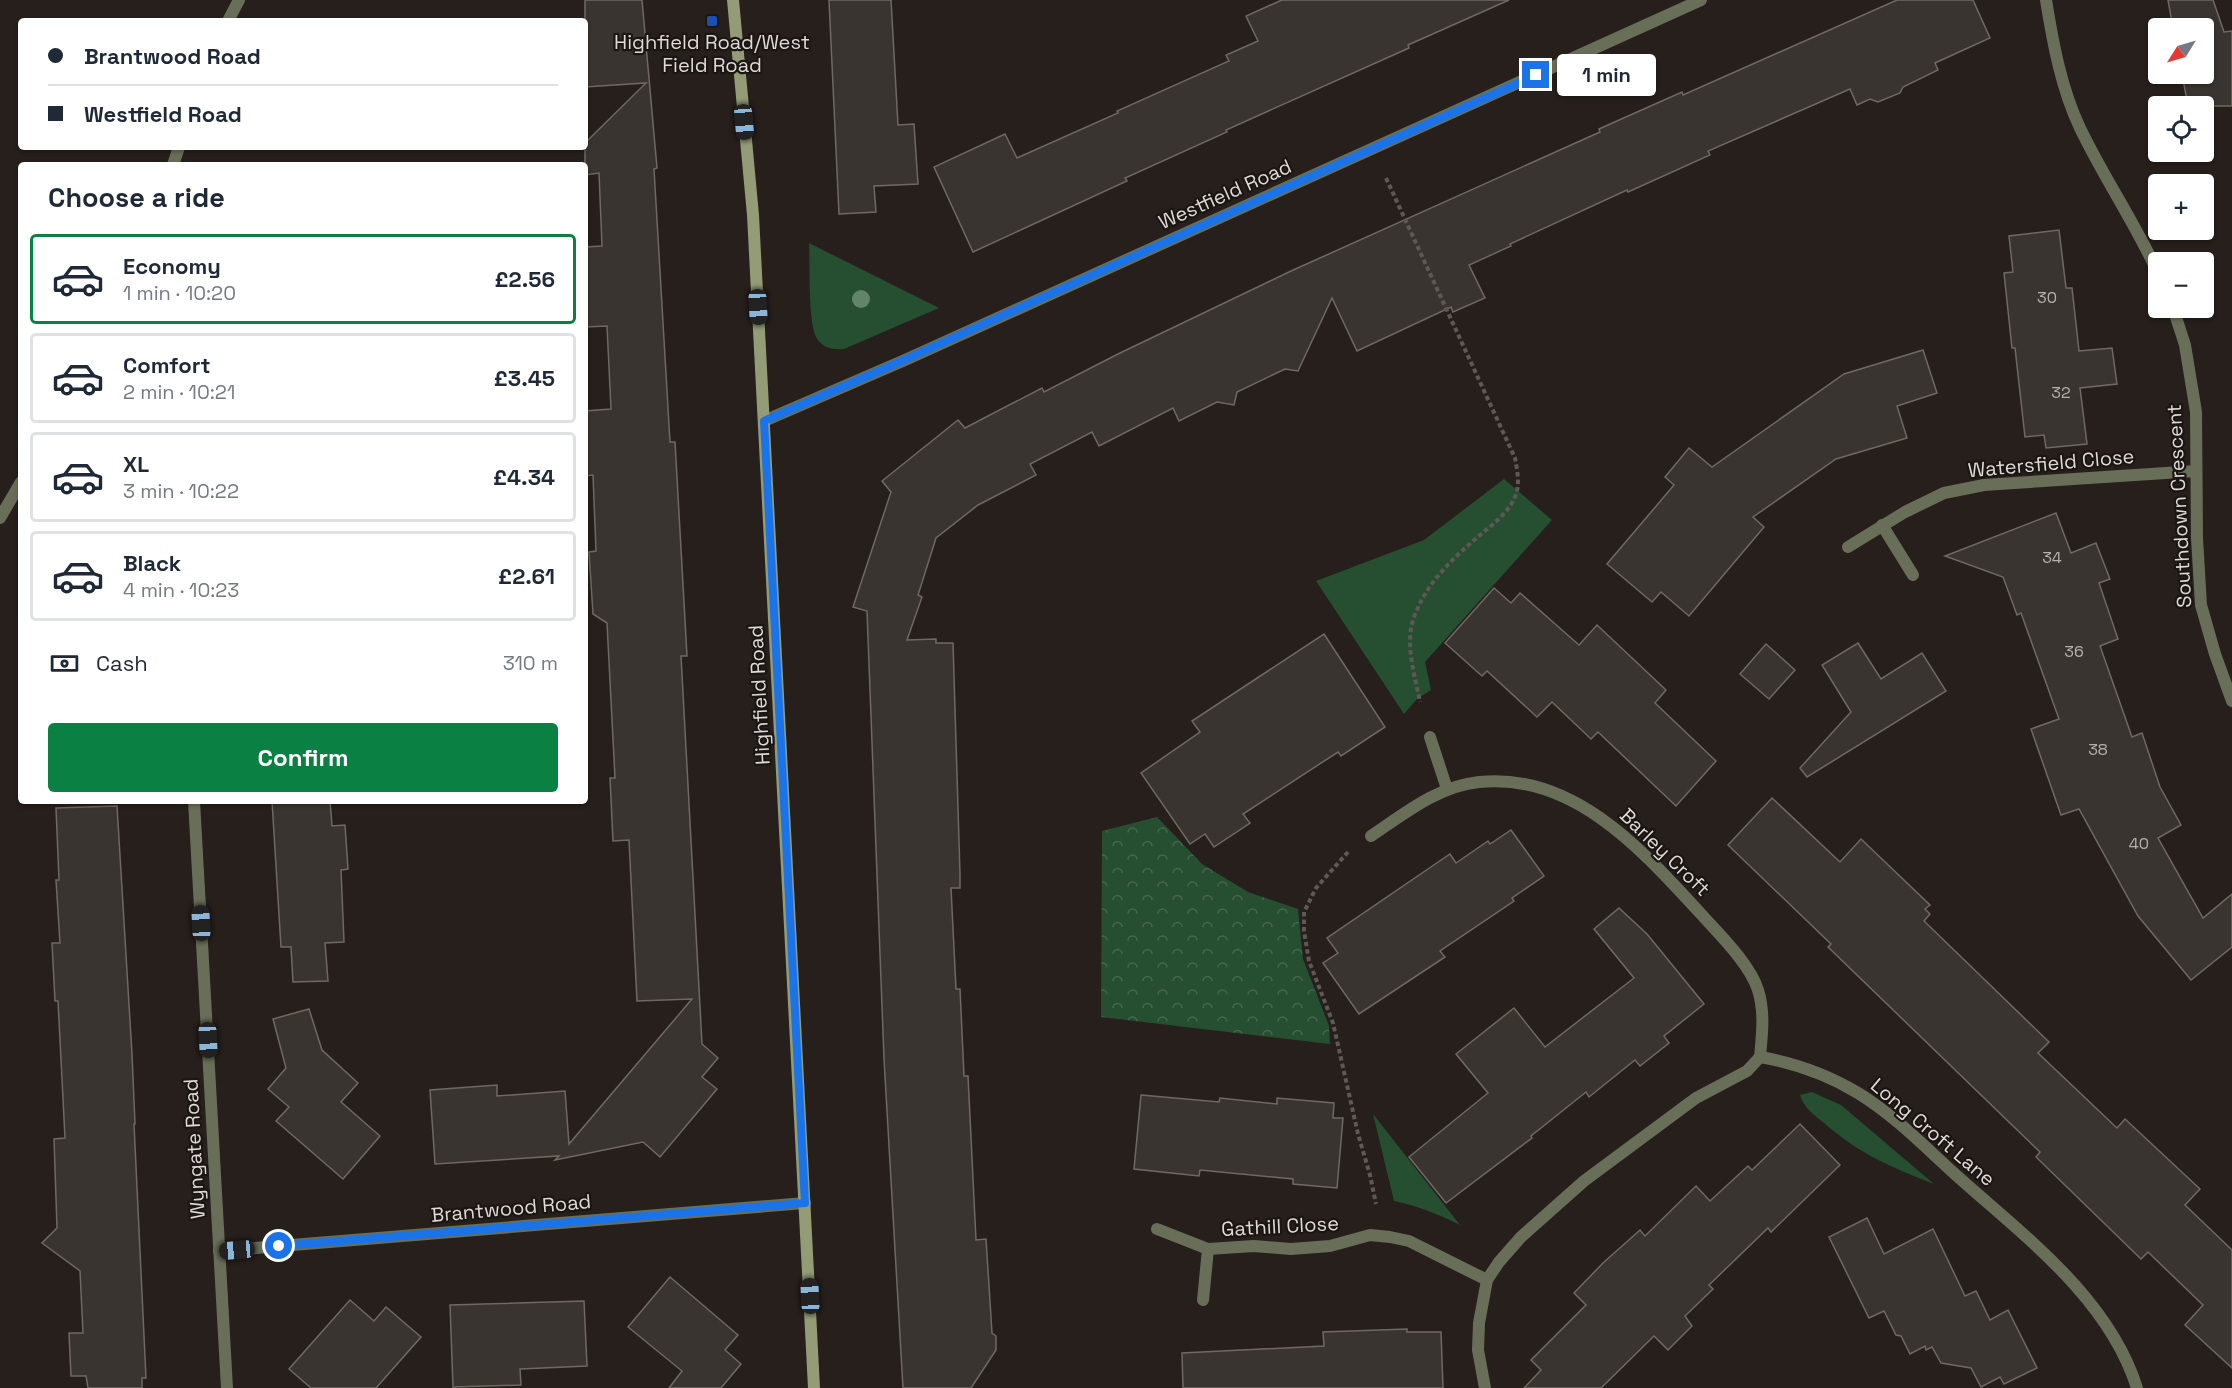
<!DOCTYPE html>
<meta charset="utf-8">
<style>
:root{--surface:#fff;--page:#f6f6f7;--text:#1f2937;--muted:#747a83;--line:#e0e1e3;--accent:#0b8043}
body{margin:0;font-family:"Space Grotesk",sans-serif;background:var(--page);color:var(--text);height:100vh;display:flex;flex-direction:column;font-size:22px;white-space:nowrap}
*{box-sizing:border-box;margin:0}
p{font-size:20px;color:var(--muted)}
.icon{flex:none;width:33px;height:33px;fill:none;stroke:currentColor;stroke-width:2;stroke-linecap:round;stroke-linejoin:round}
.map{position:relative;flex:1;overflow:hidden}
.sheet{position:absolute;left:18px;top:162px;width:570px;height:642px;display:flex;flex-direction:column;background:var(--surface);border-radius:6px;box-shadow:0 2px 4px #0004}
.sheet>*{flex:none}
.banner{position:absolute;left:18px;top:18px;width:570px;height:132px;border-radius:6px;box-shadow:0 2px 4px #0004;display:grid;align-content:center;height:132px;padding:0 30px;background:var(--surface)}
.needle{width:39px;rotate:233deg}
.buttons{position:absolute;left:2148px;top:18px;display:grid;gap:12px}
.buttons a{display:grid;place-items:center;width:66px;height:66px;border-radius:6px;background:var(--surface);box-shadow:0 2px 4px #0004;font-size:30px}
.end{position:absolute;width:27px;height:27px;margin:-14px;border:8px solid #1a73e8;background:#fff;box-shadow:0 0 0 3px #fff}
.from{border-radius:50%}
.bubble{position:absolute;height:42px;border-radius:6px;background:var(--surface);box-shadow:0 2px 4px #0004;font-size:20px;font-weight:800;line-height:42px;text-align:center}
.car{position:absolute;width:18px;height:36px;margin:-18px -9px;border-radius:8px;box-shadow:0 0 4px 2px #0007;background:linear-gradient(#222 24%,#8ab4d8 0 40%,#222 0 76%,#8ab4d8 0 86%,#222 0)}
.banner b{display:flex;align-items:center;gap:21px;height:57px;font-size:22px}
.banner b+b{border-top:2px solid var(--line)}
.banner i{width:15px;height:15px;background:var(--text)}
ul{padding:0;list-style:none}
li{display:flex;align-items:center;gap:18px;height:90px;margin:0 12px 9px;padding:0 18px;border:3px solid var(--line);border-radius:6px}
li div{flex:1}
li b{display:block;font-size:22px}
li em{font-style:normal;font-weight:800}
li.active{border-color:var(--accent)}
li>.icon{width:54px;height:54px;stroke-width:1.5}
h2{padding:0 30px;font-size:27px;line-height:72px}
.pay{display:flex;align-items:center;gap:15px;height:66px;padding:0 30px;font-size:22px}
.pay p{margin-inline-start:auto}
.button{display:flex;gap:12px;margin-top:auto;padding:12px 30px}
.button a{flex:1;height:69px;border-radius:6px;background:var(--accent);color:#fff;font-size:24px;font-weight:800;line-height:69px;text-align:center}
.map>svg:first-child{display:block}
</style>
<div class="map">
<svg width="2232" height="1388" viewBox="0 0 2232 1388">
<defs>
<pattern id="park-crowns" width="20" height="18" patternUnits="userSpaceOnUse" patternTransform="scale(1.5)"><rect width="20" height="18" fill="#264e31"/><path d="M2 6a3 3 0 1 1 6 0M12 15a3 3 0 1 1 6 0" fill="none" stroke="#45674e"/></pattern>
</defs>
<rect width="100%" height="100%" fill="#261f1c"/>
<!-- green -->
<g fill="#264e31">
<path d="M809 243 939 308 844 349C833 350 822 348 816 337 808 321 810 264 809 243Z"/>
<polygon points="1504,479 1552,520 1425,662 1431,690 1417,699 1404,714 1316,581 1424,540"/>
<path d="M1812 1092 1841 1105 1934 1184C1889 1166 1861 1155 1824 1123 1814 1115 1803 1107 1800 1095Z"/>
<path d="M1373 1114 1460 1225C1438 1214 1418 1206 1394 1201Z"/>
</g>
<!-- park -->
<polygon fill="url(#park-crowns)" points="1157,817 1202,864 1248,892 1298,909 1303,959 1329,1026 1330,1044 1101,1017 1102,831"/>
<!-- building -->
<g fill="#39342f" stroke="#6f6963" stroke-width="1.5">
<polygon points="585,0 642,0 657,168 654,169 670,442 675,442 687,656 681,656 702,1044 718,1058 702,1077 717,1089 660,1157 643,1142 555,1160 559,1156 435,1164 430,1090 497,1085 497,1096 565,1091 569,1144 692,999 637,1001 629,840 613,841 610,778 615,778 607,623 593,614 589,552 596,551 593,475 585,476 585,411 611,409 607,326 585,327 585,247 602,246 599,173 585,175 585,143 646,83 585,87"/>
<polygon points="829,0 891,0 898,125 914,124 918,184 874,186 876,212 839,214"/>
<polygon points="1282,0 1509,0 1408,45 1409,48 1226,130 1227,132 1125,178 1127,181 973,252 934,167 1005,134 1017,158 1118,113 1117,111 1229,61 1226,55 1258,41 1246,16"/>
<polygon points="1897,0 1973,0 1990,38 1935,63 1938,70 1903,87 1900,93 1878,102 1870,99 1857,105 1850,89 1708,151 1710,155 1628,192 1627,190 1510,244 1511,246 1469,265 1485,298 1453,312 1451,307 1357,351 1332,298 1298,371 1285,369 1237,392 1234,405 1217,402 1179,421 1173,408 1099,446 1092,432 1030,464 1036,475 978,505 936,538 918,595 922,597 907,640 936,639 936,643 953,643 960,874 960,888 951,888 956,989 960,989 964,1076 968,1076 976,1240 986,1239 992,1333 996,1336 996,1350 971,1388 903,1388 884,1059 867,611 853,607 891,492 882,481 958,420 965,428 1042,388 1044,392 1118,354 1291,271 1600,132 1599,129 1682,92 1683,95"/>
<polygon points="2168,0 2213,0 2224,32 2232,31 2232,106 2188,106 2182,74 2204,74 2204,28 2173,28"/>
<polygon points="2059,230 2066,288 2072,288 2079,351 2112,348 2117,384 2080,388 2087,444 2046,448 2044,435 2025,437 2015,348 2012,348 2004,273 2013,272 2009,236"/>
<polygon points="1923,350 1937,393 1897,406 1907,438 1836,459 1753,517 1764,527 1689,616 1661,592 1652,602 1607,564 1674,485 1665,477 1689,448 1712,467 1844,374"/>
<polygon points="2056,513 2071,553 2096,543 2110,579 2099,583 2118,639 2100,646 2132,737 2142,733 2160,787 2181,825 2158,838 2203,918 2232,894 2232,947 2191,980 2138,916 2079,809 2061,815 2031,729 2059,719 2021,613 2017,615 2003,577 1945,556"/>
<polygon points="1494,588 1511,603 1520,593 1579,645 1597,625 1666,690 1655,703 1716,761 1676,806 1598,732 1591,739 1552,702 1537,717 1487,671 1482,676 1445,643"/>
<polygon points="1324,634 1385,727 1341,756 1338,752 1243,814 1250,823 1214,847 1205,834 1190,844 1141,773 1200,732 1192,721"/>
<polygon points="1858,643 1881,679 1922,653 1946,691 1807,777 1800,768 1851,712 1822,665"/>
<polygon points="1766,644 1795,670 1769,699 1740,674"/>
<polygon points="1772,798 1840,862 1861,839 1930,905 1925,909 1930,914 1924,921 2049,1042 2038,1053 2117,1128 2125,1119 2200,1189 2185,1205 2232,1250 2232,1368 2185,1325 2203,1305 2148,1252 2141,1259 2036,1157 2040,1152 1828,947 1831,944 1728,845"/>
<polygon points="272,801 330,801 332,826 345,825 348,869 341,870 344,942 325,943 328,981 293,982 291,947 281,947"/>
<polygon points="117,806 132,1054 135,1124 134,1124 146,1378 142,1378 142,1388 88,1388 86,1376 71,1376 69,1333 83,1333 80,1271 42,1243 57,1228 54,1139 65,1138 58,1001 55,1001 52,943 60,943 56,880 59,880 56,808"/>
<polygon points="1511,830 1544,876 1512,898 1514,901 1440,951 1445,957 1359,1014 1323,963 1338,953 1327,938 1450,854 1456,863 1488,841 1490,844"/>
<polygon points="1619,908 1647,934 1704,1004 1664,1036 1669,1043 1640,1066 1635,1060 1589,1097 1586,1092 1531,1136 1532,1138 1446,1203 1409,1157 1488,1093 1456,1054 1514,1008 1545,1047 1634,978 1594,929"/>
<polygon points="309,1009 322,1050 358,1083 341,1102 380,1136 343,1179 276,1121 289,1107 268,1089 286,1068 273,1019"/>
<polygon points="1141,1095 1219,1102 1220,1098 1277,1104 1277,1098 1334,1103 1333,1118 1343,1118 1337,1188 1293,1184 1293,1179 1200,1170 1199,1176 1134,1169"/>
<polygon points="1800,1124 1840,1165 1771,1232 1768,1228 1709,1285 1713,1289 1685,1316 1692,1326 1668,1350 1654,1336 1601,1388 1524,1388 1541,1370 1531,1360 1586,1305 1574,1293 1603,1263 1640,1230 1645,1236 1696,1186 1710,1201 1748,1166 1752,1170"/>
<polygon points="1867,1218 1884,1254 1933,1229 1965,1296 1976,1291 1990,1320 2008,1310 2037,1368 2004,1384 2000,1377 1981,1387 1971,1368 1941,1363 1932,1347 1926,1350 1925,1346 1910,1354 1901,1336 1896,1335 1884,1311 1869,1318 1829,1237"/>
<polygon points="670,1277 738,1335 725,1350 741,1364 721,1388 669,1388 682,1371 628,1327"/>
<polygon points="350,1300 374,1321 386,1307 421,1337 376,1388 311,1388 289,1369"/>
<polygon points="584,1301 587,1366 520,1369 521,1385 453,1387 450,1305"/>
<polygon points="1407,1329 1407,1332 1441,1332 1443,1388 1183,1388 1182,1353 1324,1346 1323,1332"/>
</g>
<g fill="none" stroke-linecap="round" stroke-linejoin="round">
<!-- path -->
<g stroke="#5e5856" stroke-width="4" stroke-dasharray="4.5 3" stroke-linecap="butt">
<path d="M1386 178 1515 458C1517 469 1520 483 1516 494 1510 512 1494 523 1480 535 1452 559 1425 584 1413 620 1405 647 1415 675 1420 702"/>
<polyline points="1348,852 1316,888 1304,912 1304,931 1309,961 1333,1023 1358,1134 1370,1175 1376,1204"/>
</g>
<!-- street -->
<g stroke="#696e58" stroke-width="12">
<path d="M2046 0C2053 43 2061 88 2080 128 2104 178 2135 223 2158 273"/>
<polyline points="228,21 239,0"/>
<polyline points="173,165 179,147"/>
<polyline points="2173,308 2185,345 2196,412 2197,538 2201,605 2215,654 2232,701"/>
<polyline points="764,421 905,360 1701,0"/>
<polyline points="0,518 21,482"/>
<polyline points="1882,525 1913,575"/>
<polyline points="1848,547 1905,512 1944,493 1984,485 2196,471"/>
<polyline points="1430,737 1447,789"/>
<polyline points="194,801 227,1388"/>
<path d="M1371 836C1404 814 1438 786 1479 782 1574 772 1643 851 1701 914 1719 934 1750 964 1758 990 1765 1012 1762 1035 1760 1057"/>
<polyline points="1157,1229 1208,1249 1254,1246 1291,1249 1330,1246 1370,1235 1390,1237 1409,1241 1487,1280"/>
<polyline points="219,1251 805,1203"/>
<polyline points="1203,1300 1208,1249"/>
<path d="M1485 1388 1478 1350 1479 1323 1487 1280 1499 1262 1521 1237 1584 1181 1696 1098 1747 1071 1760 1057C1795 1063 1828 1075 1858 1093 1894 1115 1925 1147 1956 1175 2024 1236 2109 1298 2137 1388"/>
</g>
<!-- secondary -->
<polyline stroke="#939b77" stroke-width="12" points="733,0 753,215 814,1388"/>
</g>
<!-- trees -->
<circle fill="#618566" cx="861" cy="299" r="9"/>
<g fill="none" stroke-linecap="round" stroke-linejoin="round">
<!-- route -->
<polyline stroke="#1a73e8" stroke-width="8" points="279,1246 805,1203 764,421 904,360 1536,75"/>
</g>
<!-- markers -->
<rect fill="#1a4fb4" stroke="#1c1613" stroke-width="2" x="706" y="15" width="12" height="12" rx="3"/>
<g text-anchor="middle" stroke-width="4.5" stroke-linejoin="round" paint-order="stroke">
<!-- number labels -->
<g font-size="16" fill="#b5b0ae">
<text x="2047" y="303">30</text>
<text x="2061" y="398">32</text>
<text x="2052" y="563">34</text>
<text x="2074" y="657">36</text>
<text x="2098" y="755">38</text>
<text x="2139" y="849">40</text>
</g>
<!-- poi labels -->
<g font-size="20" fill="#dedad8" stroke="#1c1613">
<text x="712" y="49">Highfield Road/West<tspan x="712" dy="23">Field Road</tspan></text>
</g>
<!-- street labels -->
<g font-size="20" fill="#dedad8" stroke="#1c1613">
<text transform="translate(1225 194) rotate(-24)" y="7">Westfield Road</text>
<text transform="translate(2051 463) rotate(-5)" y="7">Watersfield Close</text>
<text transform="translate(2179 506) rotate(-93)" y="7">Southdown Crescent</text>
<text transform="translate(759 695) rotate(-93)" y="7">Highfield Road</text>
<text transform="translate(1665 852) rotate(44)" y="7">Barley Croft</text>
<text transform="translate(1933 1132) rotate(40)" y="7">Long Croft Lane</text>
<text transform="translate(194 1149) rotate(-93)" y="7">Wyngate Road</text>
<text transform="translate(511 1208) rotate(-5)" y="7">Brantwood Road</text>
<text transform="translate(1280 1226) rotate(-3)" y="7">Gathill Close</text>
</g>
</g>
</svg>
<div class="buttons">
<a><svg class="needle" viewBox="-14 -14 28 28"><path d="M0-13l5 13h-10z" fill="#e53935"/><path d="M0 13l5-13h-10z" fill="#747a83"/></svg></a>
<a><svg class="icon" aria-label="locate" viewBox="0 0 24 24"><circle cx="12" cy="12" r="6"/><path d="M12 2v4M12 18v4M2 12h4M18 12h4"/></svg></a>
<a>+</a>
<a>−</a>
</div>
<i class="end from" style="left:279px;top:1246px"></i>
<i class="end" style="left:1536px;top:75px"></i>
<div class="bubble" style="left:1557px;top:54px;width:99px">1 min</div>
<i class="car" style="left:744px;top:122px;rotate:175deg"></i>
<i class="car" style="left:758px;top:307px;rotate:177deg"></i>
<i class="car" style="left:201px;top:923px;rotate:357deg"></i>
<i class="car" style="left:208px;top:1040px;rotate:177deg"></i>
<i class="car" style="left:237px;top:1250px;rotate:265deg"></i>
<i class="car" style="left:810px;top:1296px;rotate:357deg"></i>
<div class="banner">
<b><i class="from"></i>Brantwood Road</b>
<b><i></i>Westfield Road</b>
</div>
<section class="sheet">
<h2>Choose a ride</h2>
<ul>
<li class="active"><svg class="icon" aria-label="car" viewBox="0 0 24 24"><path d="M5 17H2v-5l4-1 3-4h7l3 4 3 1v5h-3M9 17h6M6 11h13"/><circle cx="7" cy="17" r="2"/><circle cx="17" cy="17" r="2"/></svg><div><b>Economy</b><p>1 min · 10:20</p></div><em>£2.56</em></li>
<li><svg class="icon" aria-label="car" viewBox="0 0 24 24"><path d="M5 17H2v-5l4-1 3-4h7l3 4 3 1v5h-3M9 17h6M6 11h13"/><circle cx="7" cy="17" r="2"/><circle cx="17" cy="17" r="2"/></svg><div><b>Comfort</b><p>2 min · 10:21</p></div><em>£3.45</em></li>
<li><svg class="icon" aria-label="car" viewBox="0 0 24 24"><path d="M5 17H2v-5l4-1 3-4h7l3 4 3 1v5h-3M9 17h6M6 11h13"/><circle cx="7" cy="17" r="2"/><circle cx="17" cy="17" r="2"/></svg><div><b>XL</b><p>3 min · 10:22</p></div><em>£4.34</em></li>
<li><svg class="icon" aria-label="car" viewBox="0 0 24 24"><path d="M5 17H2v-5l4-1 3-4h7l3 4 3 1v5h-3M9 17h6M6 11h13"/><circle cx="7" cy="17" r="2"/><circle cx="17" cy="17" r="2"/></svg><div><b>Black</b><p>4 min · 10:23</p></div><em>£2.61</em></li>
</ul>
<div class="pay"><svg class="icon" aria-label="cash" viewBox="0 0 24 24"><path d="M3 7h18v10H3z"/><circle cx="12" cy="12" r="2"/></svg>Cash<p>310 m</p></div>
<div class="button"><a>Confirm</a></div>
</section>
</div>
